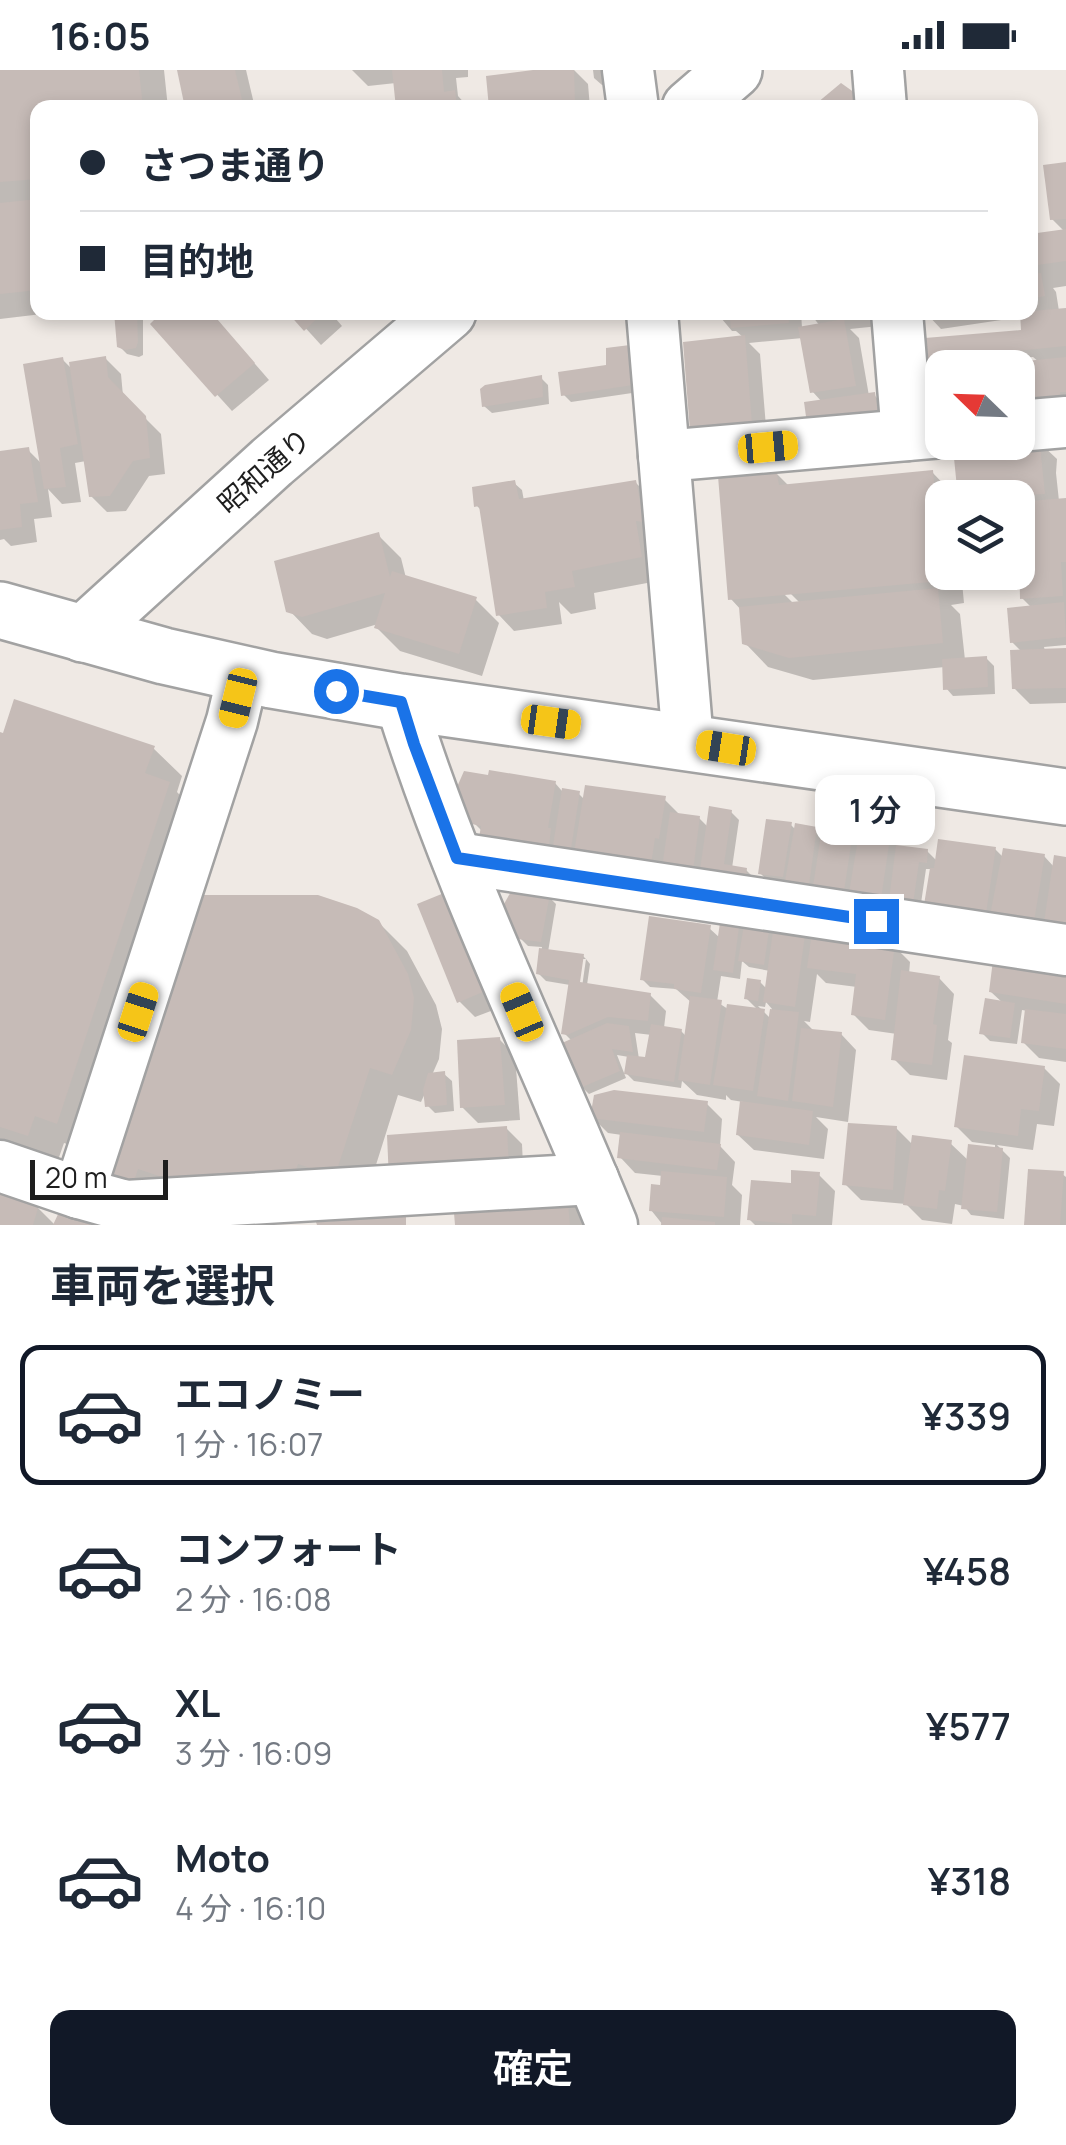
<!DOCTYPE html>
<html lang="ja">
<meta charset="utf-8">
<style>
:root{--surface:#fff;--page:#f2f2f3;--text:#1f2937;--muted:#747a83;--line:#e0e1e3;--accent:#111827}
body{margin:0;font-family:Manrope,"Noto Sans JP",sans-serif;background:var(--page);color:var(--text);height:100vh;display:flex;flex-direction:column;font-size:38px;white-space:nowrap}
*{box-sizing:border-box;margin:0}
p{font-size:32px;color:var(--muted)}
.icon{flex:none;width:55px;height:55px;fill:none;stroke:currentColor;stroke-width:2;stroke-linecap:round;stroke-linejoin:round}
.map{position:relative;height:1155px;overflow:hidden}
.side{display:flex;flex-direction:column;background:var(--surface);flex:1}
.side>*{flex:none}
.banner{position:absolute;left:30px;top:30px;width:1008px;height:220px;border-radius:20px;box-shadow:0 5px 15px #0003;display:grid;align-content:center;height:220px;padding:0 50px;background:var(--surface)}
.needle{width:65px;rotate:293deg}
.controls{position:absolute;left:925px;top:280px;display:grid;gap:20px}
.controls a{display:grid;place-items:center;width:110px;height:110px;border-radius:20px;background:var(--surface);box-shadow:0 5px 15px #0003;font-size:50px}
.scale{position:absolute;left:30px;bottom:25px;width:138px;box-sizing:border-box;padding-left:10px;border:5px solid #1e1e1e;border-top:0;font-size:28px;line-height:35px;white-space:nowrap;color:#1e1e1e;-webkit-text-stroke:8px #fff;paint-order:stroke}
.end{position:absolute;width:45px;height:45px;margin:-22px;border:12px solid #1a73e8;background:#fff;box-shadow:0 0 0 5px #fff}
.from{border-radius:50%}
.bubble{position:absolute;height:70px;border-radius:20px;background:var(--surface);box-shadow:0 5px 15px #0003;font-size:32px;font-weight:600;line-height:70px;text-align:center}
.car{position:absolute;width:30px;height:60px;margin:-30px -15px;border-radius:12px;box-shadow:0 0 8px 2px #0007;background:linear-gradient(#f5c518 24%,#345 0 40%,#f5c518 0 76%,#345 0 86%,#f5c518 0)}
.banner b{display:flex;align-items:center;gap:35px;height:95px;font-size:38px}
.banner b+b{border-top:2px solid var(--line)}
.banner i{width:25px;height:25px;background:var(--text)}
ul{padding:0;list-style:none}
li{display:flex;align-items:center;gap:30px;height:140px;margin:0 20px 15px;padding:0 30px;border:5px solid transparent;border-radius:20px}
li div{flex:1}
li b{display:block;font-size:38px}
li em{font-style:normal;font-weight:600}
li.active{border-color:var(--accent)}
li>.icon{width:90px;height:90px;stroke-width:1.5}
h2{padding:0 50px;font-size:45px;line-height:120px}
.primary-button{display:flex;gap:20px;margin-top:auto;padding:20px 50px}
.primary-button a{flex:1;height:115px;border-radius:20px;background:var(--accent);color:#fff;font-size:40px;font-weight:600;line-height:115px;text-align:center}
.status{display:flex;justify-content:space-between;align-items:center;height:70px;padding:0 50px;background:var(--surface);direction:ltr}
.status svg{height:28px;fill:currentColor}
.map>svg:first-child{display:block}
</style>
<div class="status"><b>16:05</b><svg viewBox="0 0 49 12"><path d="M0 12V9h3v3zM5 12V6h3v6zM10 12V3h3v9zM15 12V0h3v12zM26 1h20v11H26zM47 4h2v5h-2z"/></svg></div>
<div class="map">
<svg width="1066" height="1155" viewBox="0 0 1066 1155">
<rect width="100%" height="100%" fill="#efe9e4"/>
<!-- shadow -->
<g fill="#0003" fill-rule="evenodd">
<polygon points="0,0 164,0 168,38 38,38 38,242 59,242 0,249"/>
<polygon points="179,0 246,0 255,38 188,38"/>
<polygon points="352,0 468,0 468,7 456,8 458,26 469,38 399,38 396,13 368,16"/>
<polygon points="558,0 574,0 588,14 590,38 492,38"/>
<polygon points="593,0 607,0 608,15 602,15 594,8"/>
<polygon points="1066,94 1066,216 1053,218 1056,222 1059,241 1066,240 1066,342 1039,292 1033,287 937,296 929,288 1024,266 1022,247 941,259 925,242 1030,242 1030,166 1064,161 1052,149"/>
<polygon points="116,242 143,242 143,285 139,287 127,284 119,276"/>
<polygon points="210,242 269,310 232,341 153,254"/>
<polygon points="291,242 330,242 342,256 321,275"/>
<polygon points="716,242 801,242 802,258 820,256 809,242 877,242 879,256 850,259 859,268 869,326 874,325 882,333 885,359 822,332 812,321 803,268 749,273 760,284 767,369 708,375 744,268 736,261 732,261"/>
<polygon points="629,277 639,322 571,332 563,324 609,297"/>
<polygon points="105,288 121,304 123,326 161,364 165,404 149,406 126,441 107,442 91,426 86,391 75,393 81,432 62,434 48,419 52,447 34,449 37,472 11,476 4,469 0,470 0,382 28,380 42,394 62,289 72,299"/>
<polygon points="541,308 548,315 549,334 492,343 484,336"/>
<polygon points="1041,374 1057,389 1056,403 1059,431 1066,431 1066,575 1044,577 1045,581 1066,580 1066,633 1030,634 1014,618 1022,582 1012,572 1032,538 1022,528 1021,519 1004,502 1018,502 1018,428 960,428"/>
<path d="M775 402 790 417 932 402 955 426V428H942V502H999L1000 509 962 512 964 533 951 535 960 544 965 590 986 588 994 596 995 624 953 626 946 618 945 597 813 610 768 597 745 573 742 541 731 529ZM782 522H789L806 539 802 542Z"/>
<polygon points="635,412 658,435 663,510 594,523 596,539 571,544 559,532 562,554 514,561 499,545 482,441 477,436 514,413 522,420 524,431"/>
<polygon points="378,465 401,488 406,508 476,530 499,553 482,606 400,581 377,558 378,554 327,569 312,564 289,540"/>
<polygon points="0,664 153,678 182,706 177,722 197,743 86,1081 64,1073 57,1093 0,1075"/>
<polygon points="555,713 562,721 578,723 585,730 664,729 681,746 699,748 709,758 731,742 739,750 732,798 746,800 754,808 752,821 699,816 482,761 474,753"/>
<polygon points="790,754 796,760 816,760 823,767 853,758 861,766 889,764 897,771 896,777 927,781 937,791 995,779 1004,788 1044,786 1055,798 1066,790 1066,868 925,840 932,799 926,799 919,847 850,834 768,811 760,803"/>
<path d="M549 827 556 834 548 882 583 886 586 889H581L576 924H581L586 889 590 894 587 915 650 925 666 941 664 958 681 961 687 967 692 933 676 919 650 917 642 909 709 858 720 868 723 849 804 861 814 870 894 876 910 892 909 904 939 908 954 924 948 970 952 973 947 1010 910 1005 894 989 897 964 869 960 853 944 857 917 826 913 817 904 810 952 804 951 815 962 841 964 856 980 848 1052 816 1047 828 1059 824 1089 754 1080 738 1065 743 1032 731 1030 726 1025V1030L697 1025 682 1011 681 1018 634 1011 627 1004 629 987 617 985 626 1008 589 1024 582 1017 572 971 564 963 570 915 546 911 538 903 542 877 528 876 520 868ZM742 891 749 897 770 901 767 919 760 912 746 928 759 941 728 939 717 932 721 906 740 909ZM766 932 772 939 771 949 758 936 765 937ZM635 963 652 965 647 990 639 989Z"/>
<polygon points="464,840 504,936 475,947 460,932"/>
<polygon points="378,852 407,881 436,935 442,959 439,989 432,1005 444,1004 452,1011 454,1041 435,1043 427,1035 426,1021 421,1032 398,1025 364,1133 103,1111"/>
<polygon points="1066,904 1066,992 1039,988 1023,972 1028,941 1022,940 1017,974 990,971 982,963 1004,934 991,922"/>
<polygon points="499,969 515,985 520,1050 478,1053 462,1037"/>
<polygon points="1044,998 1060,1014 1054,1056 1037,1054 1033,1080 997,1075 1010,1088 1004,1149 971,1145 964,1136 955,1134 952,1154 922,1150 906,1134 861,1130 845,1114 896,1058 914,1076 950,1073 969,1091 995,1080 995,1075 972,1072 956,1056"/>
<polygon points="706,1033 722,1049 720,1076 735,1092 732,1115 742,1125 740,1155 663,1155 651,1140 662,1118 663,1106 635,1103 620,1087 622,1065 608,1063 592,1047"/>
<polygon points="506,1058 522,1074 524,1117 407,1124"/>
<polygon points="1062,1104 1066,1107 1066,1155 1027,1155"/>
<polygon points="819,1105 835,1121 832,1155 755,1155 749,1149 793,1116"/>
<polygon points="0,1123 37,1137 55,1155 0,1155"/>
<polygon points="566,1125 582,1141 583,1155 457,1155"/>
</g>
<!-- building -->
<g fill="#c6bbb7">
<polygon points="0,0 139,0 143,38 38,38 38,109 0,112"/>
<polygon points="177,0 235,0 244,38 185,38"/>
<polygon points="392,0 442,0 444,22 455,20 457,38 396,38"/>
<polygon points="533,0 574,0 575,32 533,35 533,38 489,38 486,6"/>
<polygon points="841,13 855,23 856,38 811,38"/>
<polygon points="1066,92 1066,149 1050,150 1043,95"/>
<polygon points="38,129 38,220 0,224 0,133"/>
<polygon points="1066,159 1066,191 1030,196 1030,164"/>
<polygon points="1041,203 1045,226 1030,229 1030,204"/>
<polygon points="1066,238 1066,276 927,290 925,268 1021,260 1020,242"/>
<polygon points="114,242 137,242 138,272 136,278 125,280 117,277"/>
<polygon points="162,242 211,242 255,293 215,327 150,254"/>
<polygon points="287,242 324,242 304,261"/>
<polygon points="729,242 788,242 789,253 731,258"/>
<polygon points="844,249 856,316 810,323 798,257"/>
<polygon points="745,265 752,354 690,361 683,272"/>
<polygon points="630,275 633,315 561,326 558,302 606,295 606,278"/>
<polygon points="106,286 108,307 146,346 150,388 133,391 110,426 89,427 69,292"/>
<polygon points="63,287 78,374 60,378 66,417 44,419 23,294"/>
<polygon points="1066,287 1066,322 1060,322 1061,335 1031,337 1026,291"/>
<polygon points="942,303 942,340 932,332 929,304"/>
<polygon points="542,305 543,327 482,337 480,319 485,315"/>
<polygon points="875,322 879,352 808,361 804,332"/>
<polygon points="1042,371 1041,386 1045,424 958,428 953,378"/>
<polygon points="29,377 38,432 20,434 22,457 0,460 0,381"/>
<polygon points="776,399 779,415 933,400 942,511 728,530 718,406"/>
<polygon points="515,410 519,429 636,410 644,452 636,451 642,487 572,501 575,517 545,522 547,538 496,546 479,436 474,437 472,417"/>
<polygon points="1066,428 1066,492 1061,492 1063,526 1020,529 1018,432"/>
<polygon points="379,462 390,507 392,501 477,527 459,584 374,558 385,523 302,547 286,542 274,491"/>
<polygon points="938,518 943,573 789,588 742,574 739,537"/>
<polygon points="1064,532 1066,567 1010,573 1007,538"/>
<polygon points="1066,578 1066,618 1012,619 1010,580"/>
<polygon points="987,586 988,617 943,620 942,589"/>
<polygon points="14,629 155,676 145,703 170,712 57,1054 35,1046 28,1066 0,1057 0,662 3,663"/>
<polygon points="489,700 556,711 548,758 551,758 548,785 479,768 481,756 472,754 457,717 464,701 488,705"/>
<polygon points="585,715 666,726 659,769 655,768 650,801 573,789"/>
<polygon points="562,718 580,721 570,785 552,782"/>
<polygon points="709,736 732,740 724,794 747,798 745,815 699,807"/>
<polygon points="670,742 700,746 692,809 661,805"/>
<polygon points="766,749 792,752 783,807 758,804"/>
<polygon points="823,751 854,755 843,828 812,823"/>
<polygon points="795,753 817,757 809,815 785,811"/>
<polygon points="860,757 891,761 881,829 849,823"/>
<polygon points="938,769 996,777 985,850 923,841 930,798 934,798"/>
<polygon points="896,775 928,779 927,793 919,792 912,841 888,838"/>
<polygon points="1003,778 1045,784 1033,858 989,851"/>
<polygon points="1054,785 1066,787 1066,863 1043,859"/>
<polygon points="513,818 550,824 541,872 518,869 504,834"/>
<polygon points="449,821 490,919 457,933 417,834"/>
<polygon points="192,825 318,825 357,838 379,850 408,904 414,928 411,960 392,1005 370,998 335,1106 298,1094 291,1114 189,1116 138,1099 131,1121 101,1111"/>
<polygon points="649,846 711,855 701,923 674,919 674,914 640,910"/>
<polygon points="721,846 740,849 733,903 713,900"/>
<polygon points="745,849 770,853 764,895 738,891"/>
<polygon points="774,854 806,858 795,937 763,932"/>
<polygon points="812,862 895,874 885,950 851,945 856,904 807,898"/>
<polygon points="539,878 584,884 580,912 651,923 648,951 608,947 567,965 561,964 569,910 536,904"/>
<polygon points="993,890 1066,901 1066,934 989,922"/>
<polygon points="901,900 940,906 933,954 937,955 932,995 891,990"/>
<polygon points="747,908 761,910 758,931 744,929"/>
<polygon points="690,926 722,930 710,1015 678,1010"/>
<polygon points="985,928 1015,933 1010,968 979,964"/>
<polygon points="727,934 765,939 753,1021 713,1015"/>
<polygon points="770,939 799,942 788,1031 757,1026"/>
<polygon points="1025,939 1066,944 1066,979 1021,973"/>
<polygon points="607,953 629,956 633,982 612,979 620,1001 580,1018 562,973"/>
<polygon points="651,954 682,959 674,1012 624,1004 627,985 645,987"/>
<polygon points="801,958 842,962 833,1037 792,1031"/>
<polygon points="500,967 505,1035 460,1038 457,970"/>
<polygon points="964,985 1045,996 1039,1041 1021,1039 1018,1066 954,1057"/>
<polygon points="445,1001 447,1035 425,1037 423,1020 428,1003"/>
<polygon points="614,1020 708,1031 704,1062 590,1048 594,1025"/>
<polygon points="740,1031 813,1041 809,1075 736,1065"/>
<polygon points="848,1053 897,1056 893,1120 842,1115"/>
<polygon points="507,1056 509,1102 389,1110 387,1065"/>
<polygon points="620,1062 721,1074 717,1100 617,1088"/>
<polygon points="912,1065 952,1070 945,1121 939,1120 937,1139 903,1135"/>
<polygon points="968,1074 1003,1078 997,1142 961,1139"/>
<polygon points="1028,1099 1064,1101 1060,1155 1024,1155"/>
<polygon points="791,1100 820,1102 816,1146 792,1144 792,1154 747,1150 751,1110 791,1113"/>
<polygon points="661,1101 727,1107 724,1147 649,1141 651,1114 660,1115"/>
<polygon points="0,1121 39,1135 33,1155 0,1155"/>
<polygon points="567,1123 570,1155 455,1155 453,1131"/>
<polygon points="381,1135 381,1148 406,1146 406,1155 317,1155 316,1152 334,1151 333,1139"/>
<polygon points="60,1140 92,1155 53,1155"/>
<polygon points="662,1147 715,1152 715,1155 661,1155"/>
</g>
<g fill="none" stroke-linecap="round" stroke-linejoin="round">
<defs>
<g id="minor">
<polyline points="628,0 633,38"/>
<polyline points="878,0 881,38"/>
<polyline points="652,242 688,672"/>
<polyline points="897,242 907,365"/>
<polyline points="1018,356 1066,352"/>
<polyline points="664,386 942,362"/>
<path d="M401 632C457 812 541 981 612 1155"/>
<polyline points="457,788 1066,880"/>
<polyline points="0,1096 79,1123 126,1136 593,1109"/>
<polyline points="79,1123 232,651 243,605"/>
</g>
<g id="tertiary">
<polyline points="690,38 734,0"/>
<polyline points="0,540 164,586 271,610 401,632 1066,727"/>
<polyline points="83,564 272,392 448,242"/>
</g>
</defs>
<!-- minor casing -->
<use href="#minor" stroke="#a2a2a2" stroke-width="55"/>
<!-- tertiary casing -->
<use href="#tertiary" stroke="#a2a2a2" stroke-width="60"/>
<!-- minor -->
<use href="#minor" stroke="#fff" stroke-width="50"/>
<!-- tertiary -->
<use href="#tertiary" stroke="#fff" stroke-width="55"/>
</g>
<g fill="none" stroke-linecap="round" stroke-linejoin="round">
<!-- route -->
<polyline stroke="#1a73e8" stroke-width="12" points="336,621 401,632 414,674 457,788 876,851"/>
</g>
<g text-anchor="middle" stroke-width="8" stroke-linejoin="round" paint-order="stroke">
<!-- street labels -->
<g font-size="28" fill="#1e1e1e" stroke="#fff">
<text transform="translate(264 401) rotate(-41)" y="10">昭和通り</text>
</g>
</g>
</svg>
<div class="controls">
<a><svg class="needle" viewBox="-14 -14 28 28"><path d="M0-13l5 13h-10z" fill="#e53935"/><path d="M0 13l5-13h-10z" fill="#747a83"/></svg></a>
<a><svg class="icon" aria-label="layers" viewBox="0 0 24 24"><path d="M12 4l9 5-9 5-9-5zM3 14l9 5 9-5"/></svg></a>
</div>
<div class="scale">20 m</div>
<i class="end from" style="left:336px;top:621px"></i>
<i class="end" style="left:876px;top:851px"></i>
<div class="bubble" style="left:815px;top:705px;width:120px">1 分</div>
<i class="car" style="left:768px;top:377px;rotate:85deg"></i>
<i class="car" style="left:238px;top:628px;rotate:194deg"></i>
<i class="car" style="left:551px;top:652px;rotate:98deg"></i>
<i class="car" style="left:726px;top:678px;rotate:279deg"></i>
<i class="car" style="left:138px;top:942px;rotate:18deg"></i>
<i class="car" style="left:522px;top:942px;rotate:337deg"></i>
<div class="banner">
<b><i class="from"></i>さつま通り</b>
<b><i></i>目的地</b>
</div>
</div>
<section class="side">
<h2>車両を選択</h2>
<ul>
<li class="active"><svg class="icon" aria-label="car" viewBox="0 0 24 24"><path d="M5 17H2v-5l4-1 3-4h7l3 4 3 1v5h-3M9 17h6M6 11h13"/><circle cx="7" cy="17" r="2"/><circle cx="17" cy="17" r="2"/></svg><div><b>エコノミー</b><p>1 分 · 16:07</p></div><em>¥339</em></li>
<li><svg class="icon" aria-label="car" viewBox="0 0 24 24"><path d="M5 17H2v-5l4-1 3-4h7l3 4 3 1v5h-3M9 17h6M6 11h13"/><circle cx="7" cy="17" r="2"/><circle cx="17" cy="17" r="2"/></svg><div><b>コンフォート</b><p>2 分 · 16:08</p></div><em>¥458</em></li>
<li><svg class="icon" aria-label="car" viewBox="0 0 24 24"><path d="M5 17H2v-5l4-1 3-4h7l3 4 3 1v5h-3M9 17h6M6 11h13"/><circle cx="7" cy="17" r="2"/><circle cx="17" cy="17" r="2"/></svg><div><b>XL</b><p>3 分 · 16:09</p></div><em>¥577</em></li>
<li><svg class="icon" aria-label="car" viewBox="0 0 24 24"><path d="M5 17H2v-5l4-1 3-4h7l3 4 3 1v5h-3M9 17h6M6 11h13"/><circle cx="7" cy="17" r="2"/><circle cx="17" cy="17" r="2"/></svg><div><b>Moto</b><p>4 分 · 16:10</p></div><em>¥318</em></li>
</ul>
<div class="primary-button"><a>確定</a></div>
</section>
